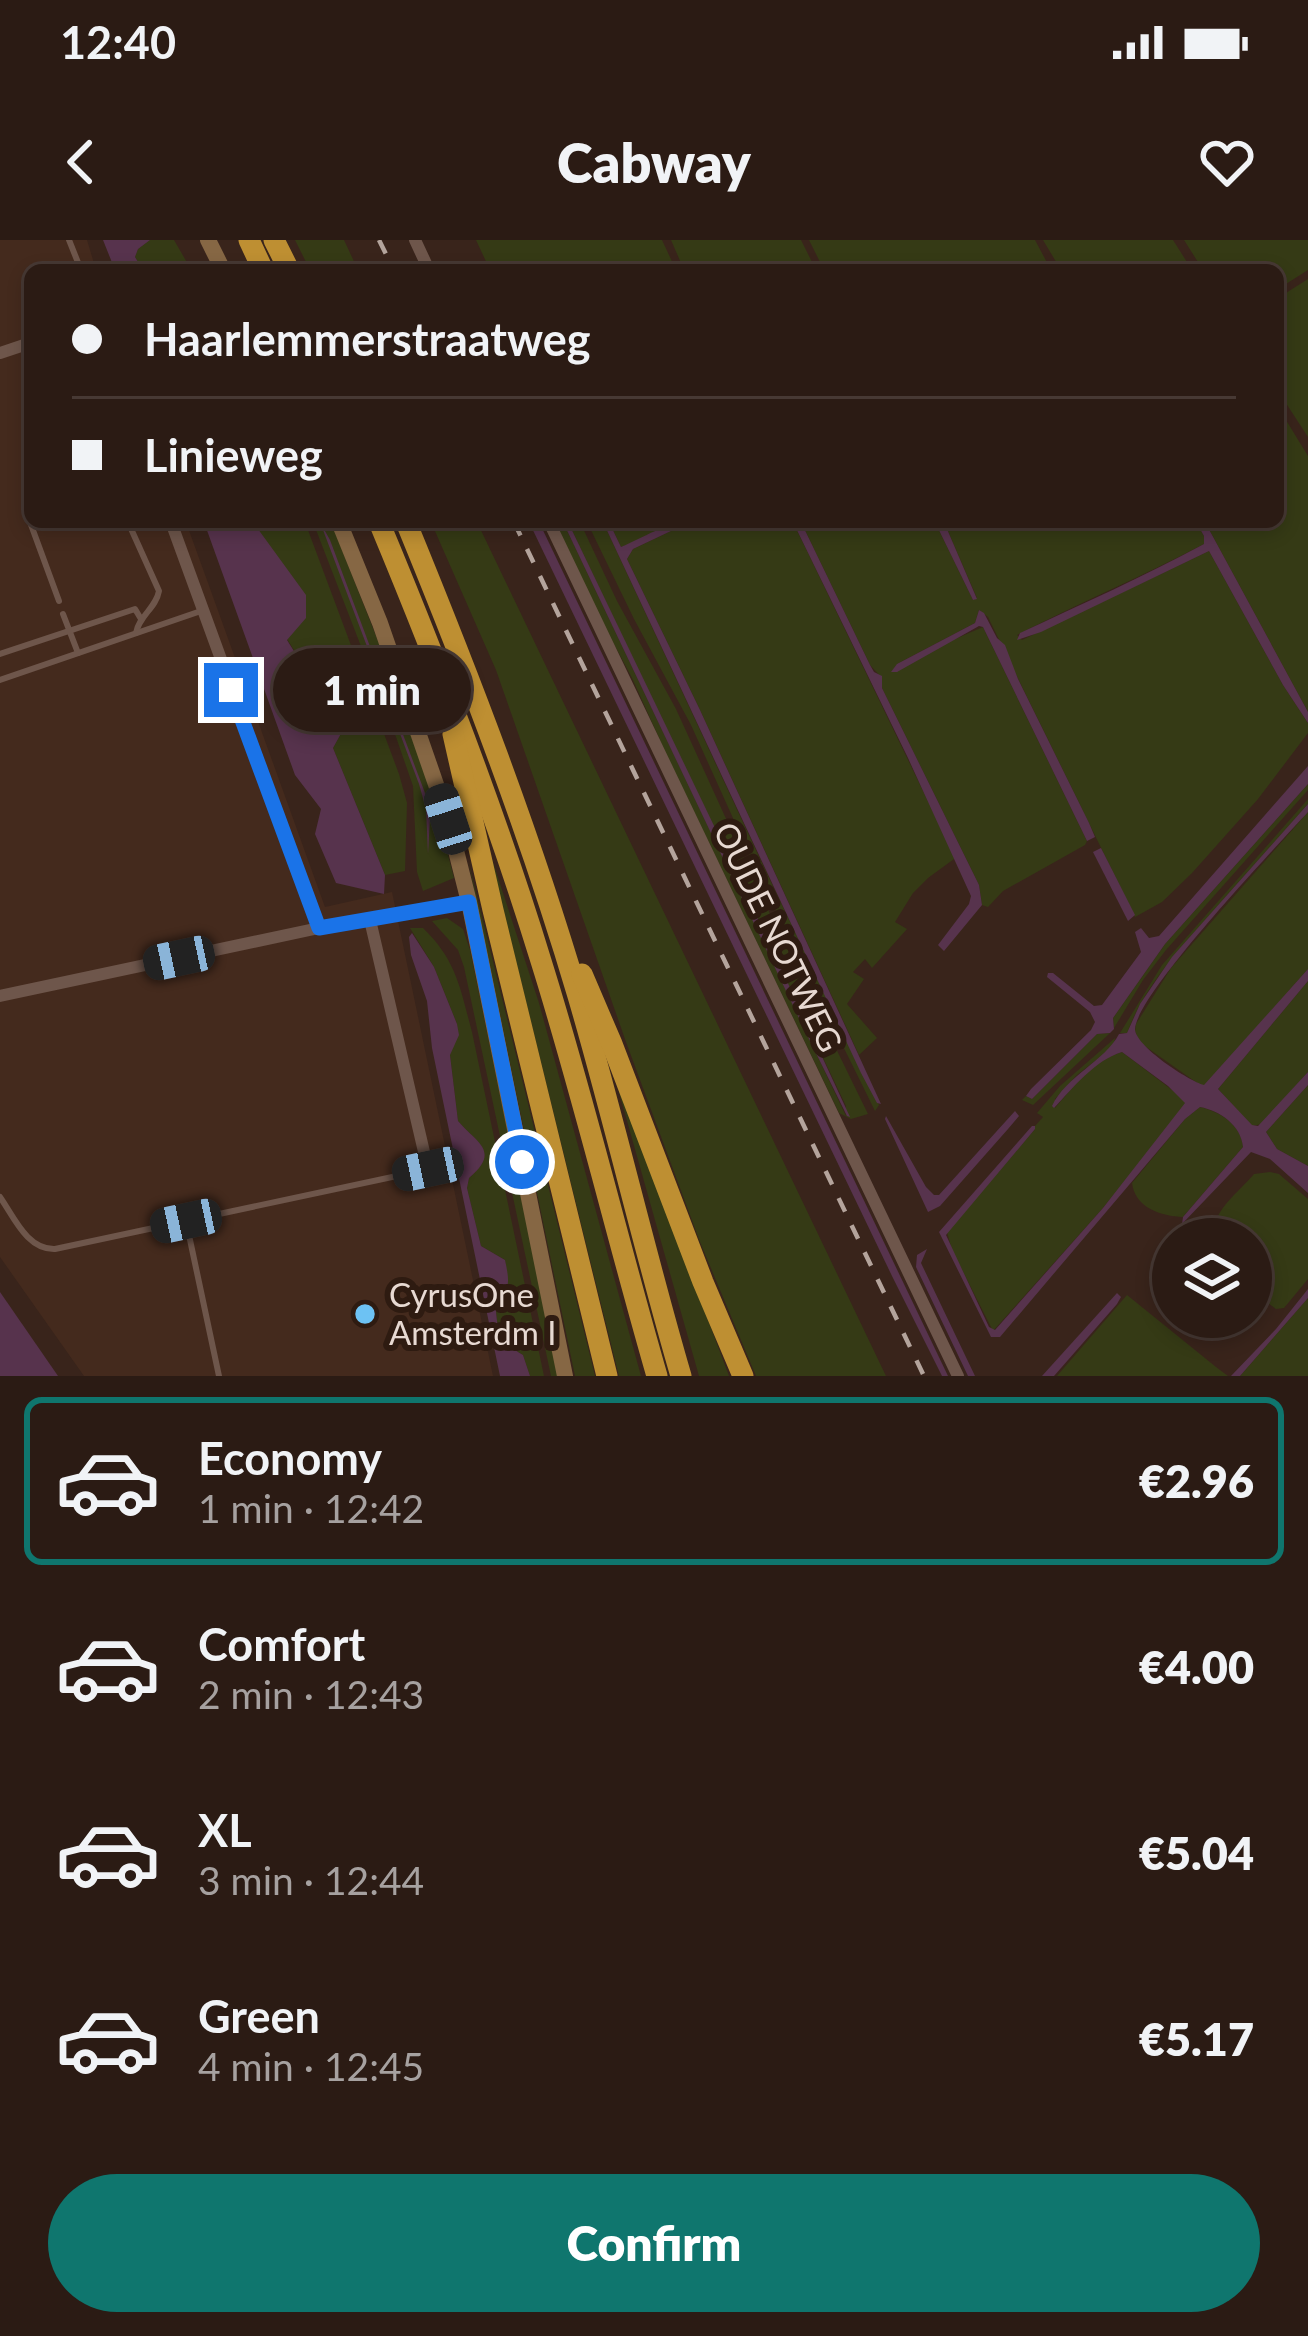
<!DOCTYPE html>
<meta charset="utf-8">
<style>
:root{--surface:#2b1b14;--page:#372822;--text:#f1f3f6;--muted:#a6a1a0;--line:#473934;--accent:#0f766e}
body{margin:0;font-family:Lato,sans-serif;background:var(--page);color:var(--text);height:100vh;display:flex;flex-direction:column;font-size:45px;white-space:nowrap}
*{box-sizing:border-box;margin:0}
p{font-size:39px;color:var(--muted)}
.icon{flex:none;width:66px;height:66px;fill:none;stroke:currentColor;stroke-width:2;stroke-linecap:round;stroke-linejoin:round}
.map{position:relative;height:1136px;overflow:hidden}
.side{display:flex;flex-direction:column;background:var(--surface);flex:1}
.side>*{flex:none}
.banner{position:absolute;left:24px;top:24px;width:1260px;height:264px;border-radius:18px;box-shadow:0 6px 18px #0003,0 0 0 3px var(--line);display:grid;align-content:center;height:264px;padding:0 48px;background:var(--surface)}
.buttons{position:absolute;left:1152px;top:978px;display:grid;gap:24px}
.buttons a{display:grid;place-items:center;width:120px;height:120px;border-radius:50%;background:var(--surface);box-shadow:0 6px 18px #0003,0 0 0 3px var(--line);font-size:60px}
.end{position:absolute;width:54px;height:54px;margin:-27px;border:15px solid #1a73e8;background:#fff;box-shadow:0 0 0 6px #fff}
.from{border-radius:50%}
.bubble{position:absolute;height:84px;border-radius:42px;background:var(--surface);box-shadow:0 6px 18px #0003,0 0 0 3px var(--line);font-size:39px;font-weight:800;line-height:84px;text-align:center}
.car{position:absolute;width:36px;height:72px;margin:-36px -18px;border-radius:15px;box-shadow:0 0 9px 3px #0007;background:linear-gradient(#222 24%,#8ab4d8 0 40%,#222 0 76%,#8ab4d8 0 86%,#222 0)}
.banner b{display:flex;align-items:center;gap:42px;height:114px;font-size:45px}
.banner b+b{border-top:3px solid var(--line)}
.banner i{width:30px;height:30px;background:var(--text)}
ul{padding:21px 0 0;list-style:none}
li{display:flex;align-items:center;gap:36px;height:168px;margin:0 24px 18px;padding:0 24px;border:6px solid transparent;border-radius:18px}
li div{flex:1}
li b{display:block;font-size:45px}
li em{font-style:normal;font-weight:800}
li.selected{border-color:var(--accent)}
li>.icon{width:108px;height:108px;stroke-width:1.5}
.cta{display:flex;gap:24px;margin-top:auto;padding:24px 48px}
.cta a{flex:1;height:138px;border-radius:72px;background:var(--accent);color:#fff;font-size:48px;font-weight:800;line-height:138px;text-align:center}
.status{display:flex;justify-content:space-between;align-items:center;height:84px;padding:0 60px;background:var(--surface);direction:ltr}
.status svg{height:33px;fill:currentColor}
header{display:flex;justify-content:space-between;align-items:center;height:156px;padding:0 48px;background:var(--surface);font-size:54px;font-weight:800}
.map>svg:first-child{display:block}
</style>
<div class="status"><b>12:40</b><svg viewBox="0 0 49 12"><path d="M0 12V9h3v3zM5 12V6h3v6zM10 12V3h3v9zM15 12V0h3v12zM26 1h20v11H26zM47 4h2v5h-2z"/></svg></div>
<header><svg class="icon" aria-label="back" viewBox="0 0 24 24"><path d="M15 5l-7 7 7 7"/></svg>Cabway<svg class="icon" aria-label="heart" viewBox="0 0 24 24"><path d="M12 20l-8-8c-3-5 5-10 8-4 3-6 11-1 8 4z"/></svg></header>
<div class="map">
<svg width="1308" height="1136" viewBox="0 0 1308 1136">
<rect width="100%" height="100%" fill="#39241b"/>
<!-- built -->
<polygon fill="#442a1d" points="0,0 87,0 96,30 30,30 30,282 186,282 325,667 392,652 493,1136 84,1136 0,1017"/>
<!-- green -->
<g fill="#353a15">
<polygon points="150,0 174,0 189,26 186,30 143,30 135,17 138,9"/>
<polygon points="295,0 344,0 358,30 310,30"/>
<polygon points="476,0 662,0 676,30 490,30"/>
<polygon points="671,0 801,0 816,30 684,30"/>
<polygon points="809,0 1035,0 1051,30 824,30"/>
<polygon points="1043,0 1173,0 1192,30 1061,30"/>
<polygon points="1184,0 1308,0 1308,30 1278,49 1278,30 1203,30"/>
<polygon points="1308,39 1308,197 1278,151 1278,58"/>
<polygon points="1278,167 1308,216 1308,472 1205,282 1278,282"/>
<polygon points="253,282 305,282 399,534 407,563 405,631 385,635 333,508 343,490 287,399 267,303"/>
<polygon points="313,282 331,282 378,401 429,541 454,638 423,651 417,632 413,546 396,497"/>
<polygon points="431,282 477,282 886,1136 756,1136 700,1002 626,802 496,430"/>
<polygon points="555,282 563,282 846,876 846,866 568,282 580,282 617,361 676,469 759,651 868,874 851,879 839,873 669,520 632,438 606,389"/>
<polygon points="587,282 603,282 769,638 879,865 875,871 760,638 691,485 634,379"/>
<polygon points="609,282 677,282 647,298 621,307"/>
<polygon points="690,282 793,282 954,615 954,619 928,638 913,653 895,682 907,689 872,728 865,719 853,732 864,739 847,764 877,798 859,815 700,470 627,319 633,309"/>
<path d="M801 282H935L973 360 977 358 944 282H1196L1204 296V304C1143 336 1079 363 1017 395L1022 400 1209 311 1283 445 1308 483V493L1258 559 1192 633 1162 662 1135 677 1006 414 988 377 979 370 975 383 897 424 983 387 1087 601 1085 605 1003 651 988 667 982 665 979 645 882 448V438L870 425Z"/>
<polygon points="1308,544 1308,550 1166,710 1143,740 1114,788 1113,778 1165,704"/>
<path d="M1308 559V564C1275 602 1241 639 1208 677 1176 713 1144 748 1127 793H1120L1162 725Z"/>
<polygon points="1308,572 1308,729 1216,834 1205,845 1200,845 1139,802 1135,791 1136,784 1171,728"/>
<polygon points="486,601 539,763 641,1136 619,1136"/>
<polygon points="468,620 595,1136 575,1136"/>
<polygon points="447,678 463,689 470,710 558,1136 551,1136 464,727 458,710 432,681"/>
<path d="M410 688H423C457 721 460 748 472 792L544 1136H530L523 1115C502 1102 498 1096 496 1071L508 1050 505 1020 481 1006 467 948 469 938C500 911 477 903 458 881L450 815 457 784 434 727Z"/>
<polygon points="1308,741 1308,832 1262,884 1252,886 1218,849"/>
<polygon points="1110,793 1033,865 1022,860 1026,856 1032,859 1097,794"/>
<path d="M1115 798 1113 807 1077 835 1055 859V868C1073 847 1094 820 1122 812L1180 856 1185 861V866L1103 968 993 1091 952 1010 947 992 1035 889V886L1043 877 1037 873 1060 846Z"/>
<polygon points="607,810 729,1136 699,1136"/>
<polygon points="1308,845 1308,926 1277,909 1266,892"/>
<path d="M1200 867C1221 872 1241 885 1243 907L1183 977C1161 976 1135 968 1132 943L1185 879Z"/>
<path d="M1270 932 1279 934 1308 959V1039L1284 1068 1276 1069 1251 1050V999H1218L1212 995C1215 968 1238 953 1254 934Z"/>
<polygon points="1127,1055 1216,1127 1228,1136 1057,1136"/>
<polygon points="1308,1058 1308,1136 1240,1136"/>
</g>
<!-- water -->
<g fill="#57334d">
<polygon points="103,0 150,0 138,9 135,17 143,30 115,30"/>
<polygon points="204,282 253,282 306,355 306,378 287,400 343,490 333,508 385,635 384,654 336,643 315,594 321,569 295,535"/>
<polygon points="320,282 330,300 425,553 430,578 428,614 426,569 419,544"/>
<polygon points="529,282 539,282 948,1136 942,1136 892,1036"/>
<polygon points="563,282 568,282 741,642 850,877 847,876 807,795"/>
<path d="M603 282H609L621 307C643 298 666 282 690 282L633 309 627 319 700 470 881 864 877 863 861 833Z"/>
<polygon points="793,282 801,282 870,425 874,432 882,436 882,448 979,645 982,665 944,711 938,705 969,664 971,656 908,518"/>
<polygon points="935,282 944,282 977,359 973,360"/>
<path d="M1196 282H1205L1308 472V483L1283 445 1209 311 1041 392 1017 400 1020 393C1082 364 1145 336 1204 304V296Z"/>
<polygon points="979,370 984,373 997,398 1005,405 1018,439 1089,583 1095,597 1087,601 983,387 979,386 897,432 891,432 897,424 975,383"/>
<polygon points="1308,526 1308,544 1165,704 1113,778 1114,789 1110,793 1097,794 1032,859 1026,856 1031,849 1091,790 1095,782 1090,772 1047,737 1048,733 1053,733 1094,766 1102,765 1141,712 1135,692 1141,688 1149,698 1159,696"/>
<path d="M1308 564V572C1277 606 1137 753 1135 789 1135 806 1189 841 1204 845L1308 729V741L1218 849 1252 885 1258 886 1308 832V845L1266 892 1277 909 1308 926V953L1270 919 1251 912 1182 984 1183 977 1243 907C1241 885 1220 871 1200 867L1185 879 1000 1097H991L939 992 1032 886H1035V889L946 995 989 1087 995 1090 1103 968 1185 863 1168 846 1122 812C1095 820 1073 848 1054 868L1052 866C1066 836 1105 821 1119 794L1127 793 1140 764 1172 717Z"/>
<polygon points="1101,608 1135,675 1128,681 1093,612"/>
<path d="M412 693 434 727 457 784 459 795 450 815 458 881C477 903 501 911 469 938L467 948 481 1006 505 1020C512 1051 506 1046 496 1071 498 1096 502 1102 523 1115L530 1136H500L432 808 427 761 411 715 409 697Z"/>
<polygon points="1015,871 1019,876 1008,889 940,966 928,972 885,879 886,876 926,947 934,955 939,955"/>
<polygon points="927,1009 921,1023 975,1136 968,1136 916,1027 917,1015"/>
<polygon points="1308,1049 1308,1058 1240,1136 1231,1136 1276,1089"/>
<polygon points="0,1052 58,1136 0,1136"/>
<polygon points="1117,1053 1121,1057 1117,1064 1054,1136 1042,1136"/>
</g>
<g fill="none" stroke-linecap="round" stroke-linejoin="round">
<!-- service -->
<g stroke="#6e564b" stroke-width="6">
<polyline points="69,0 81,30"/>
<polyline points="30,282 59,361"/>
<path d="M128 282 159 351C156 368 139 376 136 393"/>
<polyline points="63,374 78,413"/>
<polyline points="0,414 135,369 141,379"/>
<polyline points="0,440 201,371"/>
<path d="M0 957C14 977 27 1010 55 1009L425 930"/>
<polyline points="186,981 219,1136"/>
</g>
<!-- minor -->
<g stroke="#6e564b" stroke-width="12">
<polyline points="415,0 429,30"/>
<polyline points="0,113 30,103"/>
<polyline points="171,282 319,688"/>
<polyline points="549,282 958,1136"/>
<polyline points="370,680 428,929"/>
<polyline points="0,756 319,688 469,662"/>
</g>
<!-- secondary -->
<g stroke="#866744" stroke-width="16">
<polyline points="208,0 223,30"/>
<polyline points="339,282 380,383 448,579 469,662 565,1136"/>
</g>
<!-- motorway -->
<g stroke="#be8f32" stroke-width="21">
<polyline points="249,0 263,30"/>
<polyline points="274,0 289,30"/>
<path d="M379 282C439 426 495 571 541 721 584 858 617 998 657 1136"/>
<path d="M406 282C470 438 530 594 578 756 615 882 644 1010 681 1136"/>
<polyline points="453,494 493,670 607,1136"/>
<polyline points="582,734 612,804 703,1042 743,1136"/>
</g>
<!-- rail -->
<g stroke="#b4a49c" stroke-width="4.5" stroke-dasharray="15 15" stroke-linecap="butt">
<polyline points="379,0 394,30"/>
<polyline points="514,282 924,1136"/>
</g>
</g>
<g fill="none" stroke-linecap="round" stroke-linejoin="round">
<!-- route -->
<polyline stroke="#1a73e8" stroke-width="15" points="231,450 319,688 469,662 522,922"/>
</g>
<!-- markers -->
<circle fill="#6dc2f3" stroke="#2e1b11" stroke-width="4.5" cx="365" cy="1074" r="12"/>
<g text-anchor="middle" stroke-width="12" stroke-linejoin="round" paint-order="stroke">
<!-- street labels -->
<g font-size="33" fill="#e7d9d2" stroke="#2e1b11">
<text transform="translate(778 697) rotate(64)" y="12">OUDE NOTWEG</text>
</g>
<!-- poi labels -->
<g font-size="33" fill="#e7d9d2" stroke="#2e1b11" text-anchor="start">
<text x="389" y="1067">CyrusOne<tspan x="389" dy="38">Amsterdm I</tspan></text>
</g>
</g>
</svg>
<div class="buttons">
<a><svg class="icon" aria-label="layers" viewBox="0 0 24 24"><path d="M12 4l9 5-9 5-9-5zM3 14l9 5 9-5"/></svg></a>
</div>
<i class="end from" style="left:522px;top:922px"></i>
<i class="end" style="left:231px;top:450px"></i>
<div class="bubble" style="left:273px;top:408px;width:198px">1 min</div>
<i class="car" style="left:448px;top:579px;rotate:342deg"></i>
<i class="car" style="left:179px;top:718px;rotate:258deg"></i>
<i class="car" style="left:428px;top:929px;rotate:258deg"></i>
<i class="car" style="left:186px;top:981px;rotate:258deg"></i>
<div class="banner">
<b><i class="from"></i>Haarlemmerstraatweg</b>
<b><i></i>Linieweg</b>
</div>
</div>
<section class="side">
<ul>
<li class="selected"><svg class="icon" aria-label="car" viewBox="0 0 24 24"><path d="M5 17H2v-5l4-1 3-4h7l3 4 3 1v5h-3M9 17h6M6 11h13"/><circle cx="7" cy="17" r="2"/><circle cx="17" cy="17" r="2"/></svg><div><b>Economy</b><p>1 min · 12:42</p></div><em>€2.96</em></li>
<li><svg class="icon" aria-label="car" viewBox="0 0 24 24"><path d="M5 17H2v-5l4-1 3-4h7l3 4 3 1v5h-3M9 17h6M6 11h13"/><circle cx="7" cy="17" r="2"/><circle cx="17" cy="17" r="2"/></svg><div><b>Comfort</b><p>2 min · 12:43</p></div><em>€4.00</em></li>
<li><svg class="icon" aria-label="car" viewBox="0 0 24 24"><path d="M5 17H2v-5l4-1 3-4h7l3 4 3 1v5h-3M9 17h6M6 11h13"/><circle cx="7" cy="17" r="2"/><circle cx="17" cy="17" r="2"/></svg><div><b>XL</b><p>3 min · 12:44</p></div><em>€5.04</em></li>
<li><svg class="icon" aria-label="car" viewBox="0 0 24 24"><path d="M5 17H2v-5l4-1 3-4h7l3 4 3 1v5h-3M9 17h6M6 11h13"/><circle cx="7" cy="17" r="2"/><circle cx="17" cy="17" r="2"/></svg><div><b>Green</b><p>4 min · 12:45</p></div><em>€5.17</em></li>
</ul>
<div class="cta"><a>Confirm</a></div>
</section>
